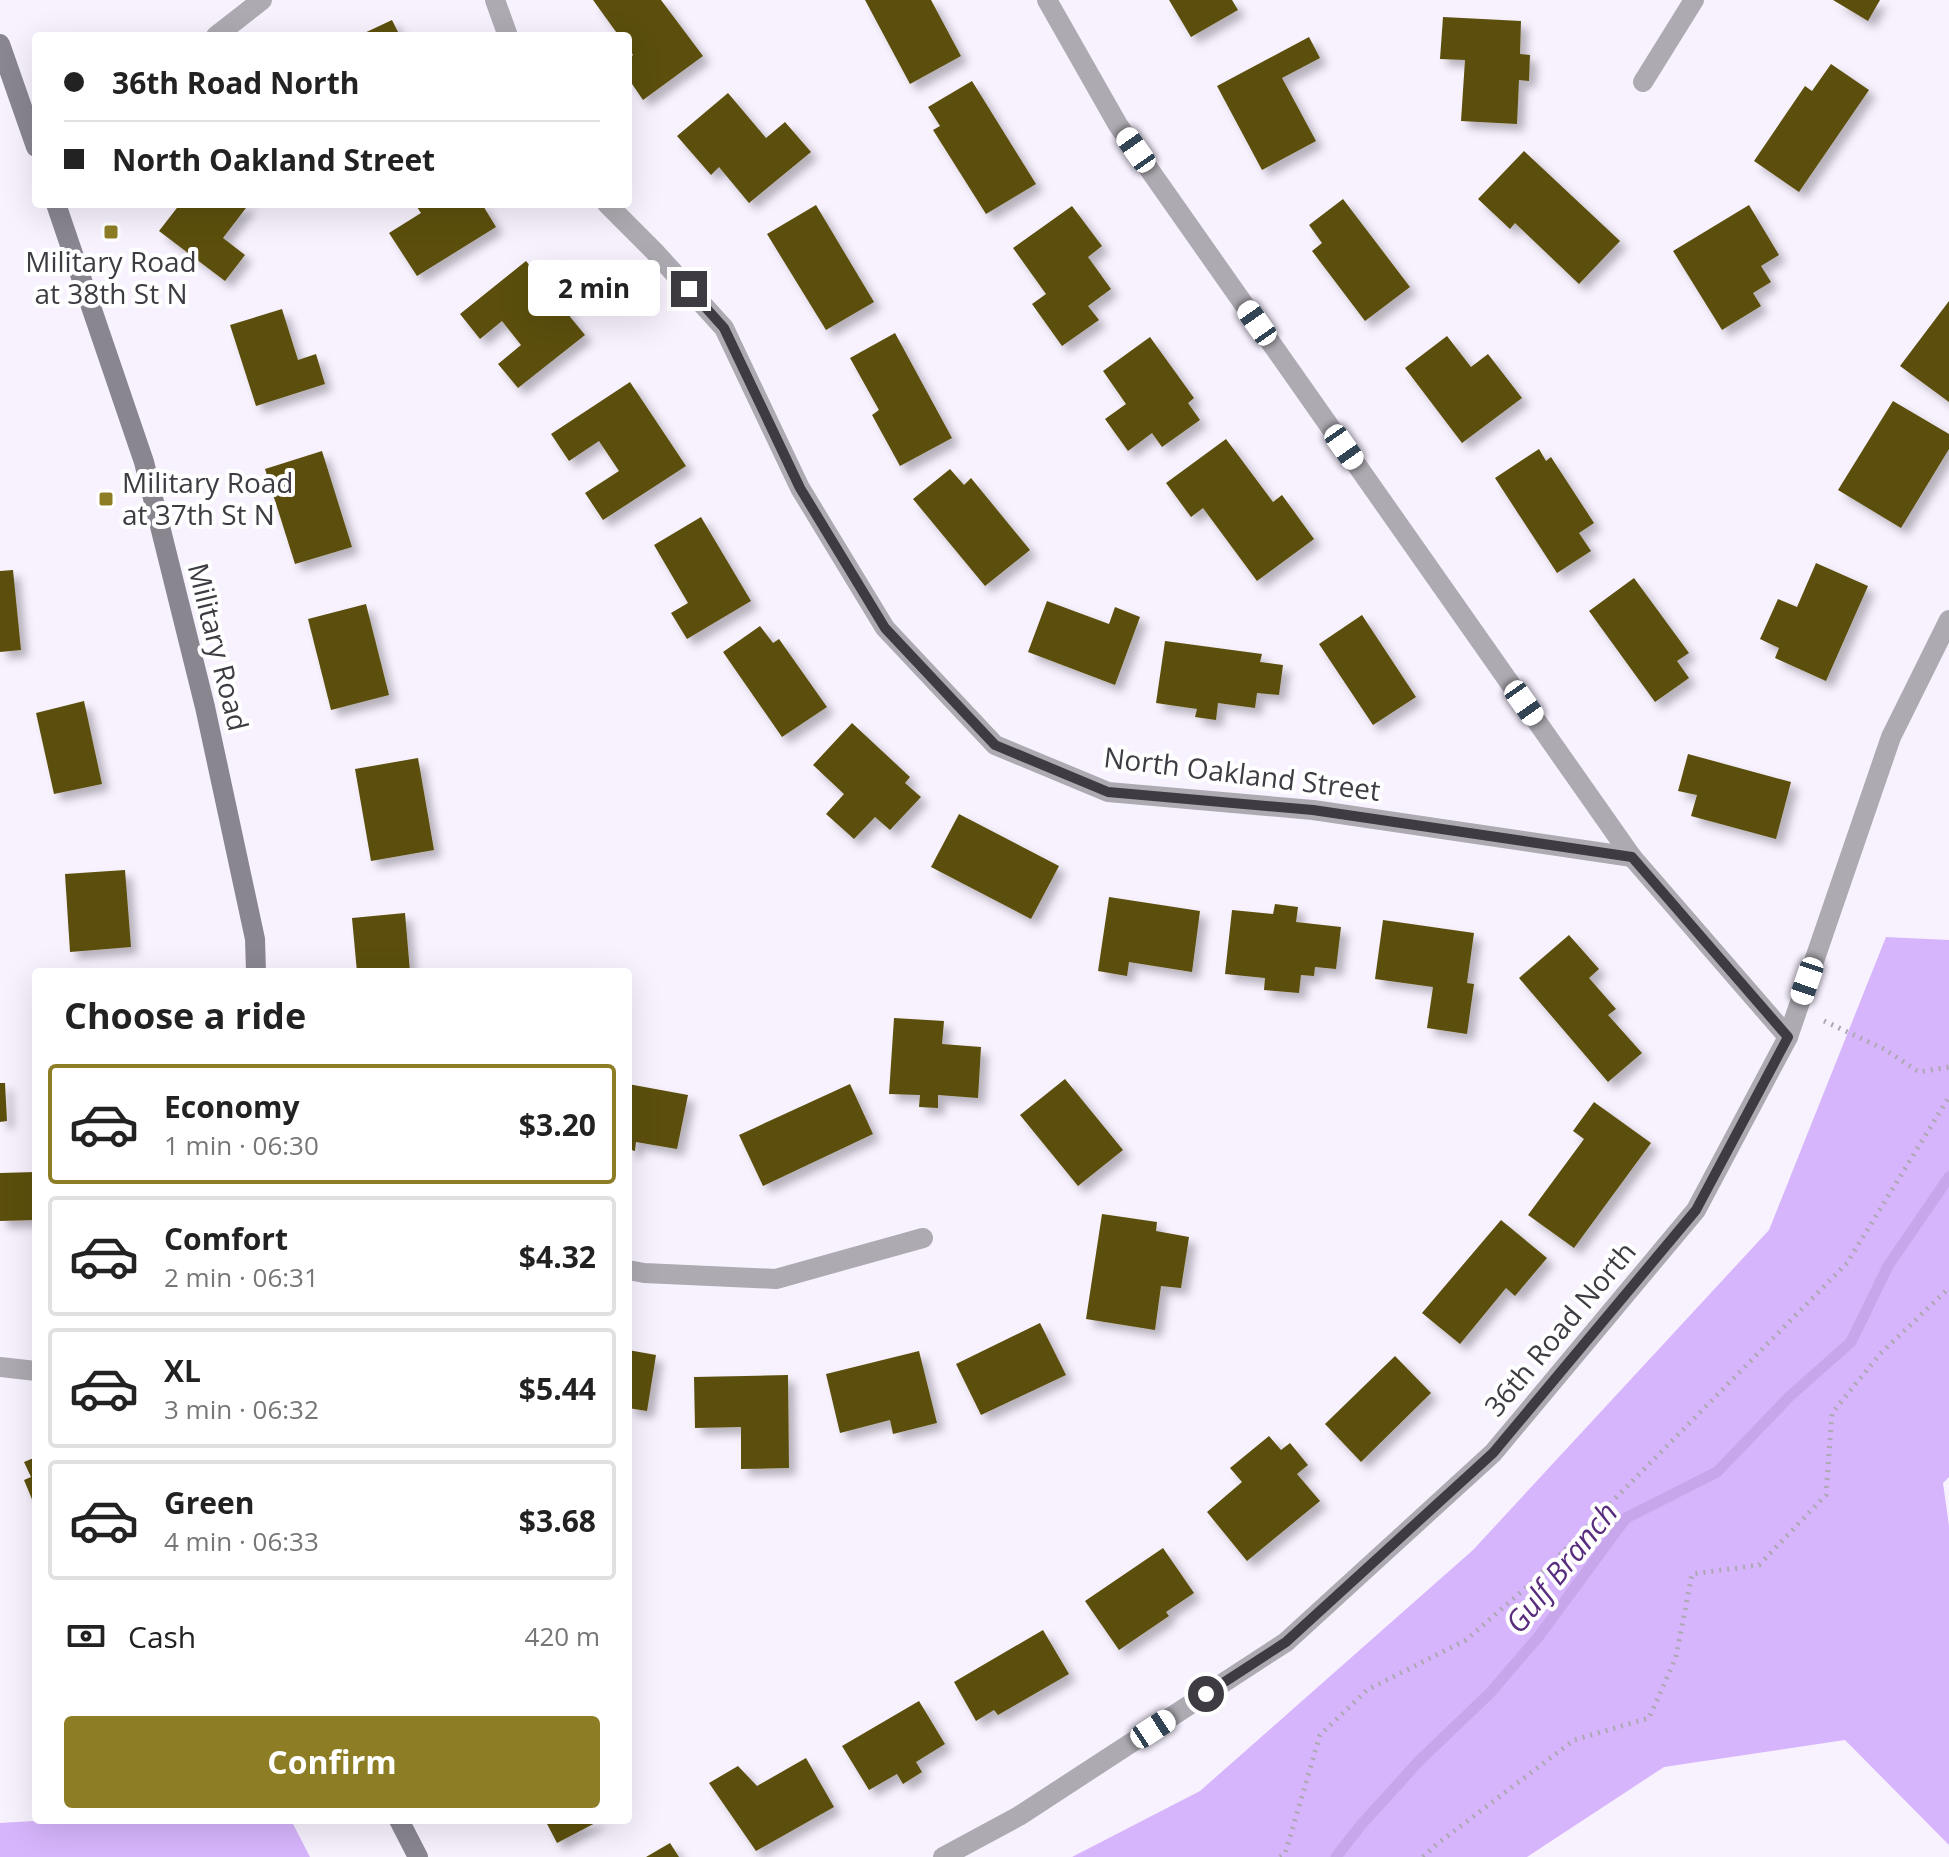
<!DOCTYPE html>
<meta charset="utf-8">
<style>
:root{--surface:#fff;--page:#f2f2f2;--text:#222;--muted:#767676;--line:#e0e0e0;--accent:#8d7e25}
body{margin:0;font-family:"Open Sans",sans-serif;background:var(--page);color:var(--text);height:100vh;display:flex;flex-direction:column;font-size:30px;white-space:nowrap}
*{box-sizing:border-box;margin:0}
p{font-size:26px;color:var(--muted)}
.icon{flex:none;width:44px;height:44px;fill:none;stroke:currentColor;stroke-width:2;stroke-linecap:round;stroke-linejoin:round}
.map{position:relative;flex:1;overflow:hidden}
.panel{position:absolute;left:32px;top:968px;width:600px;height:856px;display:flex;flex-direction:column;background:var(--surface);border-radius:8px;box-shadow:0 8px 32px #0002}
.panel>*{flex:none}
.top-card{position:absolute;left:32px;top:32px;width:600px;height:176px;border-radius:8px;box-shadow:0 8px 32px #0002;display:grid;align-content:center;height:176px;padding:0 32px;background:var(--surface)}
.end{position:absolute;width:36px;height:36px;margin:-18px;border:10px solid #3e3c42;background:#fff;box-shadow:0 0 0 4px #fff}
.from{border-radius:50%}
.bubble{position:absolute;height:56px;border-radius:8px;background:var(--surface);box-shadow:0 8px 32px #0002;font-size:26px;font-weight:700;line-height:56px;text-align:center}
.car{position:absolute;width:24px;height:48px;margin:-24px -12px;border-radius:10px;box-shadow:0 0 6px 2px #0007;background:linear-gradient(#fff 24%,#345 0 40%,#fff 0 76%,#345 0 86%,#fff 0)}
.top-card b{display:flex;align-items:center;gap:28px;height:76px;font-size:30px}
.top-card b+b{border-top:2px solid var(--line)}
.top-card i{width:20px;height:20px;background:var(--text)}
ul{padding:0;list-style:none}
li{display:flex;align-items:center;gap:24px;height:120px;margin:0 16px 12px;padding:0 16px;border:4px solid var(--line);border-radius:8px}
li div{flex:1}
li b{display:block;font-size:30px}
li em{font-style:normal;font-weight:700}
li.selected{border-color:var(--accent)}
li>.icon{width:72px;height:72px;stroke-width:1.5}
h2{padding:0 32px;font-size:36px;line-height:96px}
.pay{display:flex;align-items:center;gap:20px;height:88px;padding:0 32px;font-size:30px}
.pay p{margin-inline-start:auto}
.cta{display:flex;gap:16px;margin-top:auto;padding:16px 32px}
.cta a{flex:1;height:92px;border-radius:8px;background:var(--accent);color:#fff;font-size:32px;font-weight:700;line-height:92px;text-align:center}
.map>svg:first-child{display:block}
</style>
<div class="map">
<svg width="1949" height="1857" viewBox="0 0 1949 1857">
<defs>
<filter id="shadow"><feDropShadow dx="7" dy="7" stdDeviation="4" flood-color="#0004"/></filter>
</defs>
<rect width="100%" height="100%" fill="#f8f2ff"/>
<!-- forest -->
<g fill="#d7b5fd">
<polygon points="1886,937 1949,940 1949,1477 1943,1483 1949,1526 1949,1845 1845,1740 1664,1767 1527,1857 1072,1857 1200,1791 1473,1550 1769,1230"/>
<polygon points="52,1820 291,1820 310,1857 0,1857 0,1823"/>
</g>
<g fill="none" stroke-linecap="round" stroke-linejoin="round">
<!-- stream -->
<polyline stroke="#c7a6ec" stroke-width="11" points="1336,1857 1361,1825 1419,1761 1490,1693 1539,1636 1626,1518 1717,1472 1790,1396 1851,1342 1888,1266 1949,1177"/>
</g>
<!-- building -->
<g fill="#5b500c" filter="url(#shadow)">
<polygon points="593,0 661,0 703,56 643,100 628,78 628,59 633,55 628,48 628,36 619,36"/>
<polygon points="865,0 931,0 961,56 910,84"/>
<polygon points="1169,0 1232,0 1238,10 1191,37"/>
<polygon points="1833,0 1880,0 1868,21"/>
<polygon points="1443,17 1521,21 1520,54 1530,55 1529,81 1519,80 1517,124 1461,121 1465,60 1440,59"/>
<polygon points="392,20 400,36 358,36"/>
<polygon points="1309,37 1320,58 1282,78 1316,141 1262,170 1217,86"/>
<polygon points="1831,64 1869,90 1799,192 1754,161 1805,86 1812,91"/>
<polygon points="972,81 1036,184 986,214 933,130 940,126 928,107"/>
<polygon points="728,93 766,138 785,122 811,152 749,203 719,167 711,175 677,136"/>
<polygon points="1524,151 1620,241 1579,284 1515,223 1510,229 1478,199"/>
<polygon points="1343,199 1410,287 1365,321 1312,251 1322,243 1309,225"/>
<polygon points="180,204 249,204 223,238 245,255 225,281 159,231"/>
<polygon points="415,204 482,204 496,227 417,276 389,233 421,213"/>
<polygon points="816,205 874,302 826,330 767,234"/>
<polygon points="1749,205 1779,255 1761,266 1771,282 1753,293 1761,306 1722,330 1673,251"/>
<polygon points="1072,206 1102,246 1088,257 1111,289 1088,306 1099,320 1062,346 1032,304 1046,294 1013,248"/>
<polygon points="526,261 548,288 559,279 574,297 562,307 585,335 518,388 498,364 521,345 502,321 480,339 460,314"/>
<polygon points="1949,301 1949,402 1900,366"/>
<polygon points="282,309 298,360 316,354 325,384 256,406 230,325"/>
<polygon points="895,333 952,438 900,466 872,415 879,410 850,358"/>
<polygon points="1447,336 1471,367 1488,354 1522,398 1462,443 1405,368"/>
<polygon points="1150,337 1194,398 1188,403 1200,420 1162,447 1152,433 1128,451 1105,419 1126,404 1103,371"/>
<polygon points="630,382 686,466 603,520 585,493 619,471 599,441 569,461 551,434"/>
<polygon points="1893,401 1949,434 1949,449 1901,528 1838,490"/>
<polygon points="1226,439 1273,502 1282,495 1314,539 1257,581 1203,508 1191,517 1166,483"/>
<polygon points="1539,449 1546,461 1551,457 1594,523 1579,533 1591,551 1557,573 1495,478"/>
<polygon points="322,451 352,547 295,564 265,469"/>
<polygon points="950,469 964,485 971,478 1030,550 985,586 913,499"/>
<polygon points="701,517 751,601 687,639 671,613 688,603 654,545"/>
<polygon points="1816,563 1868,586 1826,681 1775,658 1779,648 1760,639 1778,599 1797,607"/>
<polygon points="13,570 21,650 0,652 0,571"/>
<polygon points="1634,578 1689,653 1677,661 1689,678 1655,702 1589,611"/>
<polygon points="1047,601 1109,624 1115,607 1140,617 1115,685 1028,652"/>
<polygon points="366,604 389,695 331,710 308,619"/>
<polygon points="1362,615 1416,697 1373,725 1319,644"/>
<polygon points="760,626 773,643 779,639 827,707 782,737 723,652"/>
<polygon points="1165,641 1262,654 1260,662 1283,665 1279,695 1257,693 1255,708 1218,703 1216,720 1195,717 1197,709 1156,703"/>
<polygon points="84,701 102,784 54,794 36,713"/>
<polygon points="852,723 910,777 905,783 921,797 890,830 875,817 854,839 826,814 844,794 813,765"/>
<polygon points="1688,754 1791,782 1776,839 1691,816 1697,795 1678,791"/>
<polygon points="418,758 434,850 371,861 355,769"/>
<polygon points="959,814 1059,866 1031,919 931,867"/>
<polygon points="125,870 131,947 70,952 65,874"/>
<polygon points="1109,897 1200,911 1192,972 1129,962 1127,976 1098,971"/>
<polygon points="1275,904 1298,907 1296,922 1341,927 1336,969 1315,967 1314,976 1301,975 1299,993 1264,990 1265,978 1225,974 1232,910 1273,914"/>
<polygon points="405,913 410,972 357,972 352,918"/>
<polygon points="1383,920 1474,933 1467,983 1474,984 1467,1034 1427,1028 1433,987 1375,979"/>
<polygon points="1569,935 1599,969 1589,978 1616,1009 1608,1015 1642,1053 1608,1082 1519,978"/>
<polygon points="894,1018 944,1021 942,1044 981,1047 978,1098 938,1095 938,1108 919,1107 920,1095 889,1094"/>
<polygon points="1065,1079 1123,1150 1078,1186 1020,1115"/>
<polygon points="0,1083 5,1083 7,1121 0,1122"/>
<polygon points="628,1084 688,1095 677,1149 636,1142 635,1151 628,1149"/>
<polygon points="850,1084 873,1134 763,1186 739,1135"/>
<polygon points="1594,1102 1651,1143 1574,1248 1528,1215 1584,1139 1573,1131"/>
<polygon points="36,1172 35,1220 0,1221 0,1173"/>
<polygon points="1102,1214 1157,1222 1156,1231 1189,1237 1181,1288 1161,1286 1155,1330 1086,1319"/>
<polygon points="1501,1220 1547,1258 1515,1296 1506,1288 1460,1344 1422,1313"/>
<polygon points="1040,1323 1066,1375 981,1415 956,1364"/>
<polygon points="628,1350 656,1355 647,1411 628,1408"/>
<polygon points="919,1351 937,1423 893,1434 890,1420 840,1433 826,1374"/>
<polygon points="1395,1356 1431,1393 1361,1462 1325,1424"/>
<polygon points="788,1375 789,1468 741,1469 741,1427 695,1428 694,1377"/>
<polygon points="1269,1436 1281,1450 1290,1443 1308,1465 1297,1474 1320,1501 1247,1561 1207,1512 1242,1482 1230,1468"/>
<polygon points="36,1457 36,1509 24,1480 31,1477 24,1462"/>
<polygon points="1163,1548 1194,1593 1166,1612 1169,1616 1119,1650 1085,1601"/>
<polygon points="1043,1630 1069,1674 998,1715 994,1710 976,1721 954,1682"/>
<polygon points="919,1701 945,1744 916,1762 922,1772 903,1784 897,1774 869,1790 842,1746"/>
<polygon points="806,1758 834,1807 756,1851 709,1783 738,1766 757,1786"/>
<polygon points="545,1820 601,1820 557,1843"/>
<polygon points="670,1843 679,1857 646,1857"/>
</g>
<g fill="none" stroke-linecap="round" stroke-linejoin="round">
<!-- path -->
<g stroke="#ada8b2" stroke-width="5" stroke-dasharray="2 6" stroke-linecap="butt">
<polyline points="1824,1021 1884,1049 1919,1072 1949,1067"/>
<polyline points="1280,1857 1285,1854 1320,1735 1367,1690 1466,1640 1537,1578 1847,1263 1949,1097"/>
<polyline points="1423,1857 1437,1844 1574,1740 1649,1718 1676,1657 1692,1574 1759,1565 1826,1495 1832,1413 1880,1354 1949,1288"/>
</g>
<!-- minor -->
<g stroke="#adaab1" stroke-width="20">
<polyline points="495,0 508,36"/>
<polyline points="1047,0 1118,125 1632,857 1788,1037"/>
<polyline points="216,36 262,0"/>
<polyline points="1643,82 1694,0"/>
<polyline points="607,204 654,251 724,328 800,488 885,628 995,745 1108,792 1313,810 1632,857"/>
<polyline points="628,1270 644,1273 776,1279 923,1238"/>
<polyline points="0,1367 36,1371"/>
<polyline points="943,1857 1019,1816 1286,1642 1493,1453 1696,1210 1788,1037 1891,737 1949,620"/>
</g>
<!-- secondary -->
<g stroke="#8a8690" stroke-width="20">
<polyline points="0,44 36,147"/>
<polyline points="56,204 144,462 205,707 255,939 256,972"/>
<polyline points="399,1820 418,1857"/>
</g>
</g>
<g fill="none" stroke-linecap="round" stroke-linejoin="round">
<!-- route -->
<polyline stroke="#3e3c42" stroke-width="10" points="689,289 724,328 800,488 885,628 995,745 1108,792 1313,810 1632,857 1788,1037 1696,1210 1493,1453 1286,1642 1206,1694"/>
</g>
<!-- markers -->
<g fill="#8d7e25" stroke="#fff" stroke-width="3">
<rect x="103" y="224" width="16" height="16" rx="4"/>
<rect x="98" y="491" width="16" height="16" rx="4"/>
</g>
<g text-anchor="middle" stroke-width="8" stroke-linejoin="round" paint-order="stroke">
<!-- poi labels -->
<g font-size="28" fill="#3e3c42" stroke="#fff">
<text x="111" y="272">Military Road<tspan x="111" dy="32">at 38th St N</tspan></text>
<text x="122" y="493" text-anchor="start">Military Road<tspan x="122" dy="32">at 37th St N</tspan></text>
</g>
<!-- street labels -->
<g font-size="28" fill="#3e3c42" stroke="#fff">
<text transform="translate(218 647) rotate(76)" y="10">Military Road</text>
<text transform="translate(1242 774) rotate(7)" y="10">North Oakland Street</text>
<text transform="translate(1560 1329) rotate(-50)" y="10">36th Road North</text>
</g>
<!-- water labels -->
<g font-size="30" font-style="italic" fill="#592d7e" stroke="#fff">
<text transform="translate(1562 1568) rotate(-51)" y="10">Gulf Branch</text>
</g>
</g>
</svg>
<i class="end from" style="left:1206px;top:1694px"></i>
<i class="end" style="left:689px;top:289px"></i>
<div class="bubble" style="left:528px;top:260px;width:132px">2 min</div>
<i class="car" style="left:1136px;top:150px;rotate:325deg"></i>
<i class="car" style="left:1257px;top:323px;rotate:325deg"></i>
<i class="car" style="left:1344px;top:447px;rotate:145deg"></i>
<i class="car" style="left:1524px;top:703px;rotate:145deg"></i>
<i class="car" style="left:1807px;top:981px;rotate:199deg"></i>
<i class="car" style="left:1153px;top:1729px;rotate:57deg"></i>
<div class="top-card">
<b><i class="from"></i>36th Road North</b>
<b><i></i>North Oakland Street</b>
</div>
<section class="panel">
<h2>Choose a ride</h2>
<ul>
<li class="selected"><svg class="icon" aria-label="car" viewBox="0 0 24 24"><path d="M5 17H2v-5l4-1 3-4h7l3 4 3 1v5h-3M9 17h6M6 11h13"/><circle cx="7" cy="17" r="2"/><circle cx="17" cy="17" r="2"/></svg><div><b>Economy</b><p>1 min · 06:30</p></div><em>$3.20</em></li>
<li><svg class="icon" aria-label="car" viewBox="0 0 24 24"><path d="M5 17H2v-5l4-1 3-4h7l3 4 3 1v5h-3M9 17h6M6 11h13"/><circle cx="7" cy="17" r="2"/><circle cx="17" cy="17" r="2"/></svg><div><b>Comfort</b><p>2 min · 06:31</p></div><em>$4.32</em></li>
<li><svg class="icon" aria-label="car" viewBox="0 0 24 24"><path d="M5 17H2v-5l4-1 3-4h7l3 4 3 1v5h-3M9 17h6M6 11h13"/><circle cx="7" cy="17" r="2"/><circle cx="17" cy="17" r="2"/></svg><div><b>XL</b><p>3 min · 06:32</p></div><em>$5.44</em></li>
<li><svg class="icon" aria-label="car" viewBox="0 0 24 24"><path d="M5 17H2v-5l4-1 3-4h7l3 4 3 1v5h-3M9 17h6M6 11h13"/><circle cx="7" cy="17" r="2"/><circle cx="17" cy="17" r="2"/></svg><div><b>Green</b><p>4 min · 06:33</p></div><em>$3.68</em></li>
</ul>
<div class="pay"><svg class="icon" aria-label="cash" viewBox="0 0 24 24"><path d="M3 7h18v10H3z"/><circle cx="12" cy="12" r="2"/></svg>Cash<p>420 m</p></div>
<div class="cta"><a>Confirm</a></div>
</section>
</div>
